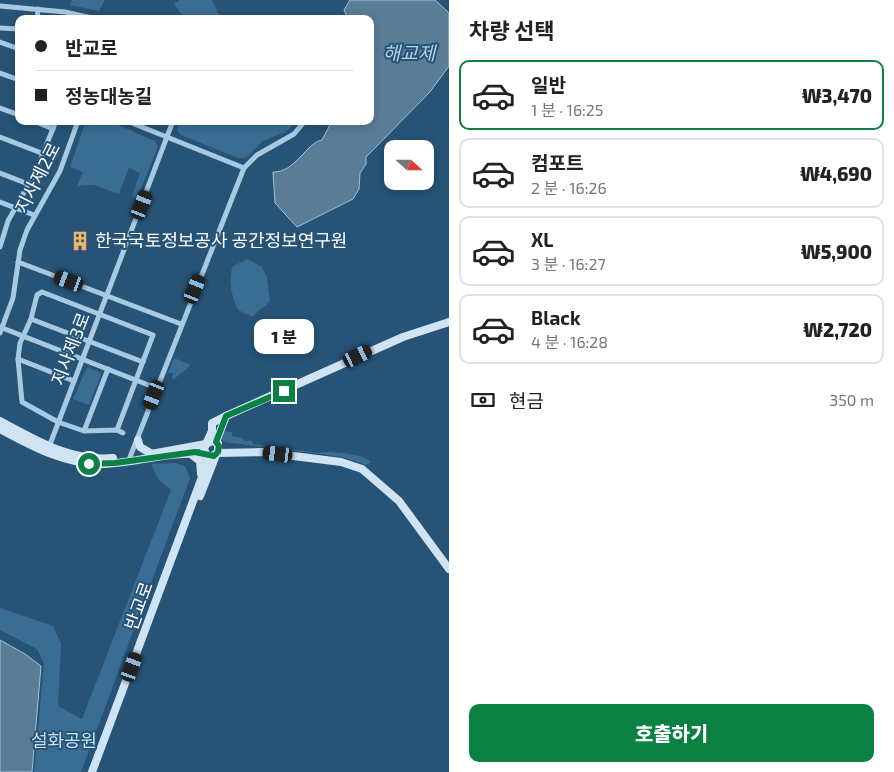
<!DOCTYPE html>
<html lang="ko">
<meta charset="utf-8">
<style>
:root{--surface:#fff;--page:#f6f6f6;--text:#222;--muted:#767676;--line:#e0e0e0;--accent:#0b8043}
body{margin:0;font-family:"Exo 2","Noto Sans KR",sans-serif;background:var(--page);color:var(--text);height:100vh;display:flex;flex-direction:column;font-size:19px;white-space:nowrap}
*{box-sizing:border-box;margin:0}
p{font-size:16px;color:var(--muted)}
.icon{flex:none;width:28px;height:28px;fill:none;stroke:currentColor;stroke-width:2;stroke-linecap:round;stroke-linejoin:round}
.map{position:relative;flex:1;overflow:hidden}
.panel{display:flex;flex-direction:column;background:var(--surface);width:445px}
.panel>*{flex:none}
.guide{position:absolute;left:15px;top:15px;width:359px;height:110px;border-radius:10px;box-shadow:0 2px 8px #0003;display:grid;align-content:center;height:110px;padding:0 20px;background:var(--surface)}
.needle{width:32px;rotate:111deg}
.buttons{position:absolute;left:384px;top:140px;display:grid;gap:10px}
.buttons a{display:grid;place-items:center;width:50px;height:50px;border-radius:10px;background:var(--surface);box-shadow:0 2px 8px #0003;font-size:25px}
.end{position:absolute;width:22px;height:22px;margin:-11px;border:6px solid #0b8043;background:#fff;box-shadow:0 0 0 2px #fff}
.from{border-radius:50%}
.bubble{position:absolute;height:35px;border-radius:10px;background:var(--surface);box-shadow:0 2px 8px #0003;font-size:16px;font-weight:800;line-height:35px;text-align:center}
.car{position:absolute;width:15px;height:30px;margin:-15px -8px;border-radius:6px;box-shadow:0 0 4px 1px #0007;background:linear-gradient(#222 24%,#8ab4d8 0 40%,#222 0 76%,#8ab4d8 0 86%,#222 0)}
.guide b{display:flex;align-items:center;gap:18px;height:48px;font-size:19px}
.guide b+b{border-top:1px solid var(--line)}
.guide i{width:12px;height:12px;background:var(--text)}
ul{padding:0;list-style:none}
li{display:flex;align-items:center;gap:15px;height:70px;margin:0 10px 8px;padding:0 10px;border:2px solid var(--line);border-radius:10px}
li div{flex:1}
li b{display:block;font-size:19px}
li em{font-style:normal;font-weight:800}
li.selected{border-color:var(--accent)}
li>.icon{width:45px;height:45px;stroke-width:1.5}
h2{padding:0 20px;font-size:22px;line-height:60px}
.pay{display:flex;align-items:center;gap:12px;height:55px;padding:0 20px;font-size:19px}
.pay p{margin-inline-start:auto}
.action{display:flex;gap:10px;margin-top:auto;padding:10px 20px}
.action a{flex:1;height:58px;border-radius:10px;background:var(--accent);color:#fff;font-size:20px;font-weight:800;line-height:58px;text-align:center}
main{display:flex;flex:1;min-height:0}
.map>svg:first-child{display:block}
</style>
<main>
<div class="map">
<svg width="449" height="772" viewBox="0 0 449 772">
<rect width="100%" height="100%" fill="#265376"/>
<!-- green -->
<g fill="#3a6d94">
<polygon points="72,0 105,0 99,11 70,5"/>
<polygon points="180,0 212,0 221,19 185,19 174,4"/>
<path d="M86 121C121 121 126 130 155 141L158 147 137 198 132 196 140 173 129 168 119 194 94 185 77 186 83 172 70 167Z"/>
<polygon points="179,121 298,121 285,132 263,141 246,158 238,158 181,135 177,130"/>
<path d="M248 259 262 267 267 277 270 301C265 308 259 308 253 317L238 310C232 296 227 280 233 266Z"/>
<polygon points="174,358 191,365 174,379 172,378 173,373 168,373"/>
<polygon points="87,367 100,372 101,375 89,405 73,399"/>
<path d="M224 431 232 432V436L242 438 244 441H252L253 444 319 453C328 450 364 454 371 462L366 465 343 457 224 442 221 439Z"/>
<polygon points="176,463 185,466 190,478 81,772 34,772 44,664 37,649 0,630 0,608 53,626 61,643 58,706 82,719 171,490 158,479 151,464"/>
</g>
<!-- water -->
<g fill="#5b7c95" stroke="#9bc6e3">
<path d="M350 0H435L449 13V66L429 93 366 157V164L360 173 359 189 353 199 297 227 275 203 273 172C295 173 306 143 322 140L332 121H370V19H348L344 10Z"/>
<polygon points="0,640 25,654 41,666 32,772 0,772"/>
</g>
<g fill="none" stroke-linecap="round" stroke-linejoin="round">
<!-- street -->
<g stroke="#a7c9e2" stroke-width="5">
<polyline points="0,6 65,12 96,19"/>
<polyline points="37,19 38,9"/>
<polyline points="0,28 19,29"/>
<polyline points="0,42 19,49"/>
<polyline points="0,73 19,80"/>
<polyline points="0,108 19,115"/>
<polyline points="34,121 53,129"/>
<polyline points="127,121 244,168"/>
<polyline points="0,137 44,154"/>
<polyline points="0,173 28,184"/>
<polyline points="0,202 34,215"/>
<polyline points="0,247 8,221 36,171 56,121"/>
<polyline points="18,262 181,324"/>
<polyline points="31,319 143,362"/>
<polyline points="0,327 156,388"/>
<polyline points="0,333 13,298 20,250 27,230 60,171 78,121"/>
<polyline points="18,359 74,381"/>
<polyline points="108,369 84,431 58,422 22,402 18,359 20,343 31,319 37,295 42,292 153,335 117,430"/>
<polyline points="84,431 117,430 123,433"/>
<polyline points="49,447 173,121"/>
<polyline points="130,457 244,168 257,155 294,134 305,121"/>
</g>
<!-- secondary -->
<g stroke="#cfe3f3" stroke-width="8">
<path d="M0 421C36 440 70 462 113 458"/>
<path d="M0 429C32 446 64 464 101 464 135 464 180 447 211 457L218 452V443L212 441 206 444 204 449 206 454"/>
<polyline points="138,440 140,447 152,454"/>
<polyline points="207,442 212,431 212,423 226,416 403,337 449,322"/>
<polyline points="216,442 226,416"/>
<polyline points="217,453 262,452 341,462 362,469 399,501 449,569"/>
<polyline points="151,454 206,444"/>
<polyline points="191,454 200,461 201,474"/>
<polyline points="200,496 216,455"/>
<polyline points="92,772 208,461 207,455"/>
</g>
</g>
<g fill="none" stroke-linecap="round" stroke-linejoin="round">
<!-- route -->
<polyline stroke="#0b8043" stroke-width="6" points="89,464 115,463 195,452 214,456 218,452 219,446 216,442 226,416 284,391"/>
</g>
<!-- icons -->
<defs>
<symbol id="building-bare" viewBox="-9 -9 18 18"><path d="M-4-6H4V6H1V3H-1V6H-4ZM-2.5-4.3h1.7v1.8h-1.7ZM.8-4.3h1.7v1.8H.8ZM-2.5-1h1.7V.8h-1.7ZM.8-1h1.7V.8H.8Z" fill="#ebb66c" stroke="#265376" stroke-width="2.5" paint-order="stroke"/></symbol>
</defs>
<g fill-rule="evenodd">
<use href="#building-bare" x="66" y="227" width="28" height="28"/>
</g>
<g text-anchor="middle" stroke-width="4" stroke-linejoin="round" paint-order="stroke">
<!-- street labels -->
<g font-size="18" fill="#fff" stroke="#265376">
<text transform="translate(38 178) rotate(-63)" y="6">지사제2로</text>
<text transform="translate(71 349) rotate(-69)" y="6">지사제3로</text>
<text transform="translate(139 606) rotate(-70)" y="6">반교로</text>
</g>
<!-- poi labels -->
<g font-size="18" fill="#fff" stroke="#265376" text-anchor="start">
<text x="95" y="247">한국국토정보공사 공간정보연구원</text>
</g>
<!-- park labels -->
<g font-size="18" fill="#c9e1f2" stroke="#265376">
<text x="64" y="747">설화공원</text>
</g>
<!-- water labels -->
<g font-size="19" font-style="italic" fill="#b2d3ea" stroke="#265376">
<text x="409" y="60">해교제</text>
</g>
</g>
</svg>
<div class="buttons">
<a><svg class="needle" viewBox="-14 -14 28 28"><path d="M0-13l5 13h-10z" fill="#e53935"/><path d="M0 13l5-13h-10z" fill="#767676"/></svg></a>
</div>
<i class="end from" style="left:89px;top:464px"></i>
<i class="end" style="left:284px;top:391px"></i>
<div class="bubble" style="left:254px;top:319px;width:60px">1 분</div>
<i class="car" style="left:142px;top:205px;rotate:21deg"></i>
<i class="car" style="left:69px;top:281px;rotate:290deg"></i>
<i class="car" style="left:195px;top:289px;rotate:22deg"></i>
<i class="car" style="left:358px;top:356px;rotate:64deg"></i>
<i class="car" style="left:154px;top:395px;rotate:201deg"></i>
<i class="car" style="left:278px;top:454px;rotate:277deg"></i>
<i class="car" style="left:132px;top:667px;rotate:20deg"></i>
<div class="guide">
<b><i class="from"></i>반교로</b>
<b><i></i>정농대농길</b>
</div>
</div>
<section class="panel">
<h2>차량 선택</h2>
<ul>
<li class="selected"><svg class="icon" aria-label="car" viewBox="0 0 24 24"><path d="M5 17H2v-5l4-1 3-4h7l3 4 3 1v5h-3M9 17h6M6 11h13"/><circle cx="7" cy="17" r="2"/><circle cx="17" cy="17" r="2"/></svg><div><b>일반</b><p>1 분 · 16:25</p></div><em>₩3,470</em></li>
<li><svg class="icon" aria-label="car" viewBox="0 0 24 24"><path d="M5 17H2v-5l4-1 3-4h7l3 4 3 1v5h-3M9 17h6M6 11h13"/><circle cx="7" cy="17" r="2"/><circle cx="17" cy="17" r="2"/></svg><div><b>컴포트</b><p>2 분 · 16:26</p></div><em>₩4,690</em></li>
<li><svg class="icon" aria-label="car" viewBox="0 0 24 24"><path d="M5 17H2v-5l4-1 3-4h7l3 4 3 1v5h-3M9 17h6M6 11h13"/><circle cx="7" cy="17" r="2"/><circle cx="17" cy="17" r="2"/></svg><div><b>XL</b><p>3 분 · 16:27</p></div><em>₩5,900</em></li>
<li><svg class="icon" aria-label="car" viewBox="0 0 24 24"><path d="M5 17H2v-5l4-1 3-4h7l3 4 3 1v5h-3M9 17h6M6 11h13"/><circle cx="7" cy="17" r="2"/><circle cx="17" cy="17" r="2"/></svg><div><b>Black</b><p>4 분 · 16:28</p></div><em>₩2,720</em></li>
</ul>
<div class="pay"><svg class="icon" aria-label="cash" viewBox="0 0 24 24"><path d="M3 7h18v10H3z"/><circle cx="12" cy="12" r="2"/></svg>현금<p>350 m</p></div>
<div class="action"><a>호출하기</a></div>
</section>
</main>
